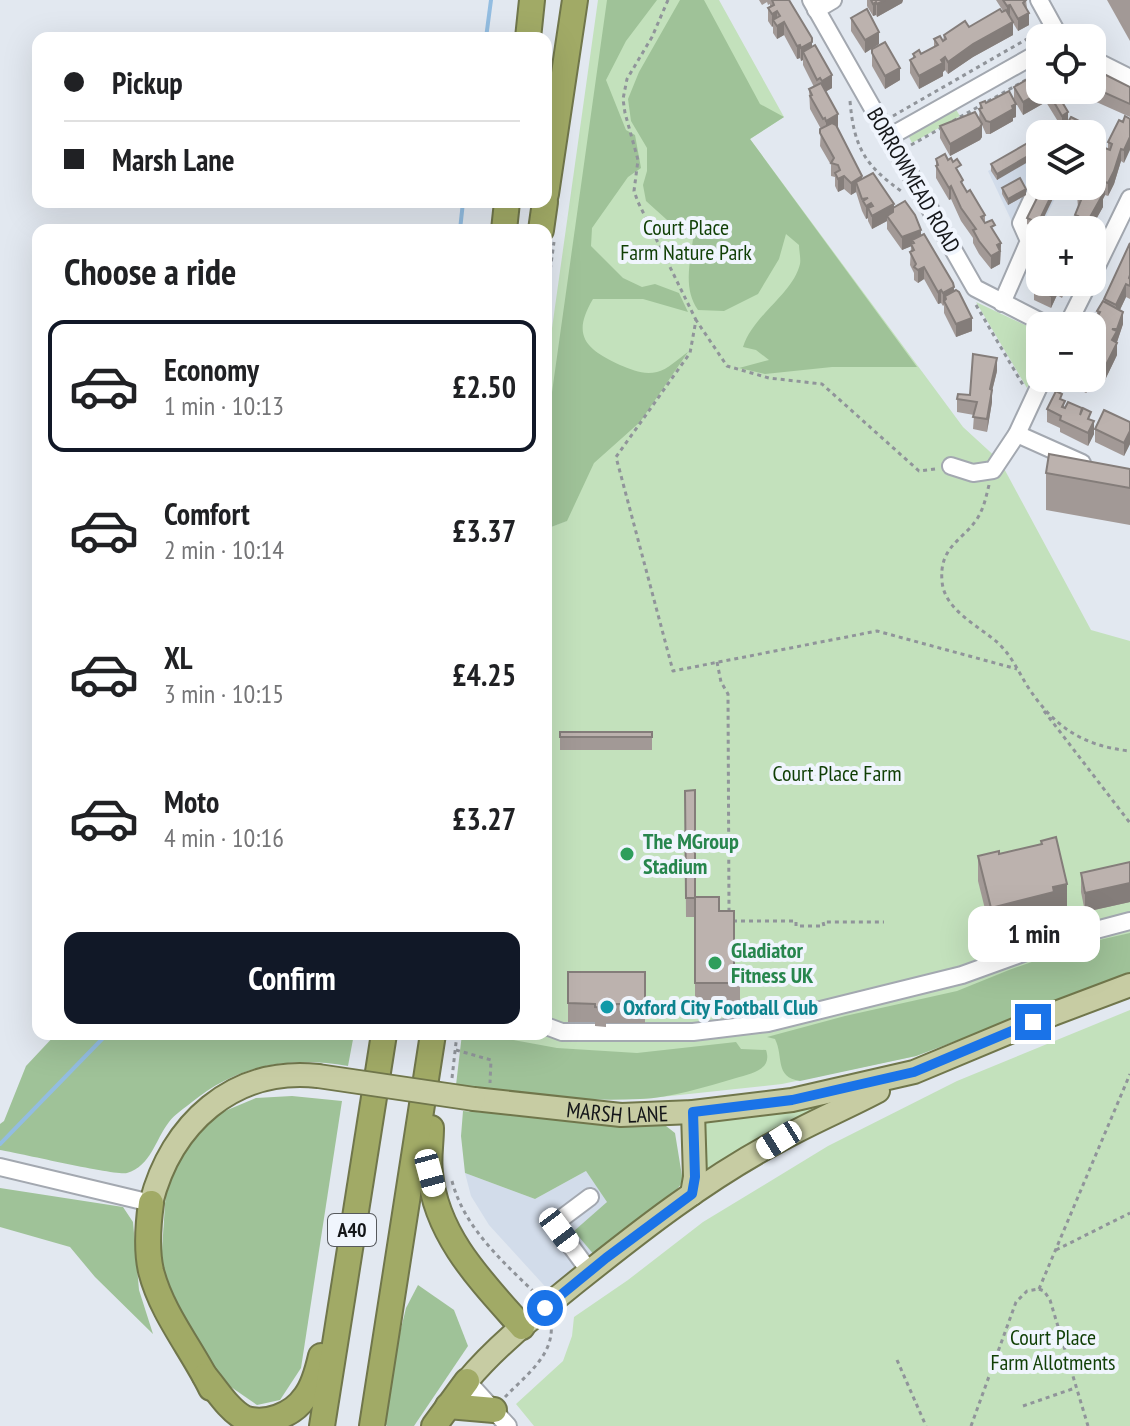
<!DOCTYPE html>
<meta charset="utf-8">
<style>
:root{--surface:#fff;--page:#f2f2f2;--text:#202124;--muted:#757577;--line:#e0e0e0;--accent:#111827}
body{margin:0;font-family:"PT Sans Narrow",sans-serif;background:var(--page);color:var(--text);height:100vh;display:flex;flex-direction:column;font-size:30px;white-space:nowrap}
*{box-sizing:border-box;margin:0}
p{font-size:26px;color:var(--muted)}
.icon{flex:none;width:44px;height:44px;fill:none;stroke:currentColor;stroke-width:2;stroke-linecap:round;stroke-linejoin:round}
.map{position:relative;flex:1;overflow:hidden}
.panel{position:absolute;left:32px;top:224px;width:520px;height:816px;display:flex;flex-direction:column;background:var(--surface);border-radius:16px;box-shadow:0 8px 32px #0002}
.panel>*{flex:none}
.top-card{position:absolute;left:32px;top:32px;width:520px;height:176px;border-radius:16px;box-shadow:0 8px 32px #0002;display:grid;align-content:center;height:176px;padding:0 32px;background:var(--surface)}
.controls{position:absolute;left:1026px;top:24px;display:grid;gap:16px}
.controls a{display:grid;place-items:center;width:80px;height:80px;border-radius:16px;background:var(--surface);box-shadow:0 8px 32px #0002;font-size:40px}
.end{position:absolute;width:36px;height:36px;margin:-18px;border:10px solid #1a73e8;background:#fff;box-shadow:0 0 0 4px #fff}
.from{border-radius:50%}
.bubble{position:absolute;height:56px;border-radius:16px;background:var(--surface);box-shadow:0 8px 32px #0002;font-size:26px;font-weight:600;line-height:56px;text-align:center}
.car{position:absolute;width:24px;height:48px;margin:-24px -12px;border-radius:10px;box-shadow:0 0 6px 2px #0007;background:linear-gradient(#fff 24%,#345 0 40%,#fff 0 76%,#345 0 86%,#fff 0)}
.top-card b{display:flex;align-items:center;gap:28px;height:76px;font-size:30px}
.top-card b+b{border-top:2px solid var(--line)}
.top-card i{width:20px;height:20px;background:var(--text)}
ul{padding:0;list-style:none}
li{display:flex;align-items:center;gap:24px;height:132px;margin:0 16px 12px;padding:0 16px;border:4px solid transparent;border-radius:16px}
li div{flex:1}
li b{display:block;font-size:30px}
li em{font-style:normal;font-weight:600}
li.on{border-color:var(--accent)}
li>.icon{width:72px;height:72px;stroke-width:1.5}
h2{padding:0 32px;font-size:36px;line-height:96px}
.primary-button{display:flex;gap:16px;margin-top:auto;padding:16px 32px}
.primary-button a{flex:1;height:92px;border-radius:16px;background:var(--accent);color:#fff;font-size:32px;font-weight:600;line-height:92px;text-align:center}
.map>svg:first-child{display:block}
</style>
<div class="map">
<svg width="1130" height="1426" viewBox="0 0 1130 1426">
<rect width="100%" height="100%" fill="#e2e8f0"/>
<!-- built -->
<g fill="#d2dcea">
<polygon points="1040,141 1040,186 1061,186 1009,294 1023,245 988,171"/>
<polygon points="586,1171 608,1202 595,1256 552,1294 489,1225 471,1196 465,1173 535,1199"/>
</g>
<!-- green -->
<g fill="#c3e1bc">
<polygon points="598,0 719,0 784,117 750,139 963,427 1000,461 1091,630 1130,641 1130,973 916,1056 782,1084 642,1099 475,1088 481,1034 546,1034 546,529 566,521 546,514 546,371"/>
<polygon points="955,108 960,116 912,143 908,135"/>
<polygon points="976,302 1040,332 1040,360 1027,388"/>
<polygon points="1130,1010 1130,1426 534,1426 516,1404 563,1361 572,1336 574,1317 628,1280 703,1222 828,1146 957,1081"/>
<polygon points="854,1094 703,1178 702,1122"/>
</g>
<!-- forest -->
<g fill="#9fc298">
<path d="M607 0H657L626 41 606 80 626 130 635 135 641 168 628 177 592 228 591 246 623 278 642 287 655 284 679 293 688 312 643 299H593C571 336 586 349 620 365 633 370 643 375 657 372 667 370 679 358 688 352L640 422 594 463 567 521 546 529V435Z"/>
<path d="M680 0H704L760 104 784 117 750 139 917 367H832L765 374 739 368 769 360 756 350 743 347C753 315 793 294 800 264 801 259 799 250 799 245L786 234 779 259 758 294 724 311 698 310C683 289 690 263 693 239L676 228 646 201 643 185 647 171V148L631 121 628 99 639 72Z"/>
<path d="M1130 933V975L916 1056 800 1081C774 1077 784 1057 775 1039L767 1037 845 1016 957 991 1009 970 1086 943Z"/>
<path d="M56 1034H354L348 1066C291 1056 238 1064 192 1102 185 1108 175 1114 169 1122 155 1140 151 1166 127 1173 116 1176 19 1153 0 1150V1124L4 1121 26 1066Z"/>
<path d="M462 1034H481L557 1048 637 1053 736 1042 741 1049 766 1050C773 1070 750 1074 736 1078 705 1087 671 1098 640 1099 579 1102 515 1095 456 1085Z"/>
<polygon points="292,1096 342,1101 301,1368 280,1400 257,1405 215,1376 190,1331 161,1266 166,1189 183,1153 213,1116 256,1098"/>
<polygon points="463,1111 666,1126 675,1133 683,1182 672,1195 595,1256 574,1231 607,1202 586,1171 535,1199 465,1173 461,1136"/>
<polygon points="0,1188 123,1207 133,1222 139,1290 153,1334 95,1277 70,1247 0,1227"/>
<polygon points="418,1285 454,1310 468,1346 414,1426 387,1426 380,1415 406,1308"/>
</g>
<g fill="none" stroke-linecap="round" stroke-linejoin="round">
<!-- stream -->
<g stroke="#93bde1" stroke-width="4">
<polyline points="486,38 491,0"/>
<polyline points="460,230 463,202"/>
<polyline points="0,1144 107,1034"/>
</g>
<defs>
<g id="minor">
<polyline points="811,0 975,288 1049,326"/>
<polyline points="1039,0 1060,38"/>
<polyline points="816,10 833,0"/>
<polyline points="1092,59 1130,78"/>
<polyline points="889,137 1040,52"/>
<polyline points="1092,276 1130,198"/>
<polyline points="1002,303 1029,241 1021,223 1040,182"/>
<polyline points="1067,326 1089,282"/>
<polyline points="1017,434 1082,463"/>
<polyline points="951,466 973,473 993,470 1017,434 1043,378"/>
<polyline points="546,1026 562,1032 693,1032 768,1023 962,975 1062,939 1130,921"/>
<polyline points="0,1167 151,1203"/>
<polyline points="590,1197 558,1221 559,1230 590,1272"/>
<polyline points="467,1381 508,1426"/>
</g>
<g id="major">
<path id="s1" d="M474 1099 621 1115 693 1112 792 1100 914 1072 1053 1014 1130 985"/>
<polyline points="692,1194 695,1177 693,1112"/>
<path d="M151 1203C171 1124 233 1067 318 1076"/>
<path d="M467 1381C498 1344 537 1314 575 1283 640 1231 706 1179 780 1140 812 1122 846 1108 878 1091"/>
</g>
<g id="highway">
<polyline points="528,38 532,0"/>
<polyline points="546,194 575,0"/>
<polyline points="504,230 507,202"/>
<polyline points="541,230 545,202"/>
<path d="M431 1128C431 1143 428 1158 430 1173 436 1236 482 1282 522 1327"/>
<path d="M151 1203C148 1225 146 1249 151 1271 162 1314 192 1349 211 1388"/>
<path d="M205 1376C217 1390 228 1409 244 1418 265 1426 293 1415 305 1397 314 1386 318 1369 321 1356"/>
<polyline points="448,1406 494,1410"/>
<polyline points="322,1426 384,1034"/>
<polyline points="372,1426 433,1034"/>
<polyline points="434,1426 467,1381"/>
</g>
</defs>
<!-- minor casing -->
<use href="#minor" stroke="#a3a8b0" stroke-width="20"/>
<!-- major casing -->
<use href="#major" stroke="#70764b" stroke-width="26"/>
<!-- highway casing -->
<use href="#highway" stroke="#70764b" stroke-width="28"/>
<!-- path -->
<g stroke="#90949a" stroke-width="3" stroke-dasharray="4 4" stroke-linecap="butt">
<polyline points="668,0 652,37 627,79 623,99 625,113 638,160 634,191 638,202 696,320"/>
<path d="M850 101C854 148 865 166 904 193"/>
<polyline points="893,116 1039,32"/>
<polyline points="953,121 1040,72"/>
<polyline points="911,145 943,127"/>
<polyline points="546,301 554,242"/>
<polyline points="976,305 1023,385"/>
<polyline points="935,469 919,471 822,384 769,378 727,366 696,320 690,353 616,457 673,671 877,631 1017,669"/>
<path d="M989 485C986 497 984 508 977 519 962 541 939 547 942 581 944 610 979 626 998 643 1010 654 1018 670 1026 684 1052 725 1081 746 1130 751"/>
<polyline points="717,662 721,682 728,694 729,912"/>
<polyline points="1044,711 1130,823"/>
<polyline points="733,921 796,921 796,926 824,926 823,922 884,922"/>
<polyline points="456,1050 491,1060 490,1083"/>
<polyline points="452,1078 457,1034"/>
<path d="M452 1181C464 1227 501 1260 534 1292"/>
<polyline points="1056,1250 1130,1213"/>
<polyline points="1039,1289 1130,1074"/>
<polyline points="1039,1289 1044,1291 1050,1300 1088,1426"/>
<polyline points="897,1360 926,1426"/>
<path d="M505 1397C525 1376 555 1355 551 1323"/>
<polyline points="1023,1406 1075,1388"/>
<polyline points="971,1426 1016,1302 1027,1291 1039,1289"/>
</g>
<!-- minor -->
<use href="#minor" stroke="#fff" stroke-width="16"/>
<!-- major -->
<use href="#major" stroke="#c7cca3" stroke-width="22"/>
<!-- highway -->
<use href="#highway" stroke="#a1aa66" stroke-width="24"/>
<defs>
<polyline id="major-bridge" points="318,1076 474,1099"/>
</defs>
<!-- major-bridge casing -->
<use href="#major-bridge" stroke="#70764b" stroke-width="26" stroke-linecap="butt"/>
<!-- major-bridge -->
<use href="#major-bridge" stroke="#c7cca3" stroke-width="22"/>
</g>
<!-- wall -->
<g fill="#a29996">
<polygon points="759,0 789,0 832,88 826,91 838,127 837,128 862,179 894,207 921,236 954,291 972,331 956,337 944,313 944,305 943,306 941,303 938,304 924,279 918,283 914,280 914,273 910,265 911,246 902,250 887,229 887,221 872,229 868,221 868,218 866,219 862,211 856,192 851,195 844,189 838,192 835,186 835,177 831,176 831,165 820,146 821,129 810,109 809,89 814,87 803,65 803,60 801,61 800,58 797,59 784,35 777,39 773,33 773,26 772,27 768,21 768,8 770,7 770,4 768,5 767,2 762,5"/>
<polygon points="867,0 903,0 902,3 877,17 876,15 873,16 867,6"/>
<polygon points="996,0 1026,0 1029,25 1018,31 1013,23 1013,35 973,57 948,74 945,70 943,72 943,76 919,89 910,73 910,60 913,59 913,54 921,54 934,47 934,39 943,41 944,35 969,27 1003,11"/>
<polygon points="1107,0 1130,0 1130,41"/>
<polygon points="851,18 879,44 865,53 851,31"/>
<polygon points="872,53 900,80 885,89 872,66"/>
<polygon points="1092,68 1130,87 1130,117 1074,92 1074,90 1092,90"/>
<polygon points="1014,87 1055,90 1068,122 1085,131 1083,134 1065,134 1066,126 1062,128 1046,102 1023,115 1014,100"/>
<polygon points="980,103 986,103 1016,117 1013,118 1013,121 990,134 986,134 982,125 982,137 980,140 950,156 940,138 940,126 979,120"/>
<polygon points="1125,116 1124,163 1121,161 1114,184 1108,196 1105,195 1103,199 1103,207 1090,230 1067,230 1075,222 1075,215 1078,208 1077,194 1086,191 1097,164 1108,149 1108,142"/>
<polygon points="1040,136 997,180 991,171 991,164"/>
<polygon points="936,159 948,160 961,175 963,187 967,192 985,215 985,223 995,233 1001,243 1000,264 991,269 979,254 973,243 973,238 961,221 951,199 949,200 936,178"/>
<polygon points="1043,186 1038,230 1027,224 1027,218"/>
<polygon points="1002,188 1026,195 1008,205 1002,194"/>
<polygon points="1130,243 1130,299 1126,297 1120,310 1123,324 1117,342 1117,355 1105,380 1101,377 1094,390 1090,387 1086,393 1071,385 1069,378 1092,378 1092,326 1097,317 1097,311 1104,302"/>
<polygon points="1040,276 1065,283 1062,298 1057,295 1051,308 1034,300 1034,288"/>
<polygon points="997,371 992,391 992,402 987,432 973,429 974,415 957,412 957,399 970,395"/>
<polygon points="1062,400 1065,408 1082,412 1091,420 1094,434 1088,446 1060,432 1060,428 1047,422 1047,409"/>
<polygon points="1130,422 1130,444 1124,456 1095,442 1095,429"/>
<polygon points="1130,469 1130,525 1046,510 1046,473"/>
<rect x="560" y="732" width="92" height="18"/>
<polygon points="685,791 695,897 719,911 734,965 740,965 740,1008 695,1008 695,917 686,917"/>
<polygon points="999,854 1067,909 1054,912 1054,918 991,933 978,881 978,856"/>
<polygon points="1130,862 1130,902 1085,912 1081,892 1081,873"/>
<polygon points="568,972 645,972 645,1023 606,1023 606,1027 595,1026 595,1022 568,1022"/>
</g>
<!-- shaded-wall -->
<g fill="#847d7a">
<polygon points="885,0 903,0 902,3 877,17 877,4"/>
<polygon points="876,2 876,15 873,16 873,4"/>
<polygon points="1010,5 1010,17 1007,19 1007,6"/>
<polygon points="777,11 777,24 773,20 773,26 772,27 772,14"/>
<polygon points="1029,13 1029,25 1018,31 1018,19"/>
<polygon points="784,22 784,35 777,39 777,26"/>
<polygon points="1013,22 1013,35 973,57 948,74 948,62 973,44"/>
<polygon points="879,32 879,44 865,53 865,40"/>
<polygon points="812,42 812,54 803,52 803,60 801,61 801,48"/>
<polygon points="800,45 800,58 797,59 797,46"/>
<polygon points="945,57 945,70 943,72 943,76 919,89 919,76"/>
<polygon points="900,68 900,80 885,89 885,76"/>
<polygon points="832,75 832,88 822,94 822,81"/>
<polygon points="1044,90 1046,90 1046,102 1023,115 1023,102"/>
<polygon points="1016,104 1016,117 1013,118 1013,121 990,134 990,122"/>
<polygon points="1068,112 1068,125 1062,128 1062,116"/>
<polygon points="838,114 838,127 826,133 826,121"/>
<polygon points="982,124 982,137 980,140 950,156 950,144"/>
<polygon points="1130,137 1130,150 1124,163 1124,150"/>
<polygon points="1040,149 1040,155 997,180 997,174"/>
<polygon points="1121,149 1121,161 1114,184 1108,196 1108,183"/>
<polygon points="844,176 844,189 838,192 838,179"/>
<polygon points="862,176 862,189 856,182 856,192 851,195 851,183"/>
<polygon points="1105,182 1105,195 1103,199 1103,207 1090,230 1085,230 1085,226"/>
<polygon points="951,186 951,199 949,200 949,188"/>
<polygon points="1056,186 1059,186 1038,230 1038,223"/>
<polygon points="1026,189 1026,195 1008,205 1008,199"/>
<polygon points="871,203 871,215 868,208 868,218 866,219 866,206"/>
<polygon points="894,204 894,217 887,216 887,221 872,229 872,216"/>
<polygon points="921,230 921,243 912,240 912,246 902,250 902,237"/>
<polygon points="1001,243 1000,264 991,269 991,256 997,245"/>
<polygon points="924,267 924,279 918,283 918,270"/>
<polygon points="1062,282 1066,282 1062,298"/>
<polygon points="1057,283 1057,295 1051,308 1051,296"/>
<polygon points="1126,284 1126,297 1116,318 1116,305"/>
<polygon points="954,287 954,299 946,299 945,296 945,303 944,301 943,306 943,293"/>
<polygon points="941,290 941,303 938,304 938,292"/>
<polygon points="1123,312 1123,324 1117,342 1117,329"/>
<polygon points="972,318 972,331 956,337 956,324"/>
<polygon points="1117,331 1117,355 1105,380 1105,367 1112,340"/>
<polygon points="997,358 997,371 992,391 992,402 987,432 990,389"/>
<polygon points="1101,365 1101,377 1094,390 1094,377"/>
<polygon points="1088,378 1090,378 1090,387 1086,393 1086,381"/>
<polygon points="1094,421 1094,434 1088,446 1088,433"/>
<polygon points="1130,431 1130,444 1124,456 1124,443"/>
<polygon points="1130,883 1130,902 1085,912 1085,893"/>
<polygon points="1067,884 1067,909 1054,912 1054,918 991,933 991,908 1053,887"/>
</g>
<!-- building -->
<g fill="#bcb2ae" stroke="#847d7a" stroke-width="2">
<polygon points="772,0 789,0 812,38 812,42 801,48 800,45 797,46 784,22 777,26 773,20 780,16 777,11 772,14 768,8 774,5"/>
<polygon points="871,0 885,0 877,4 876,2 873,4"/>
<polygon points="1003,0 1026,0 1023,3 1029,13 1018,19 1010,5 1007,6"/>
<polygon points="867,9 879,32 865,40 851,18"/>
<polygon points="1000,9 1002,12 1006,10 1013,22 973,44 948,62 945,57 941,60 943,63 919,76 910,60 915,57 913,54 919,50 921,54 938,45 934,39 940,36 943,41 946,39 944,35 965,21 969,27"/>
<polygon points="885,42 900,68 885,76 872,53 872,49"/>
<polygon points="815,45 832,75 822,81 820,78 817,80 803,52"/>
<polygon points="1092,68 1130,87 1130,104 1092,87"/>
<polygon points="1040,72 1040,90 1044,90 1023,102 1014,87"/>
<polygon points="821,83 838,114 826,121 825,118 823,119 810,96 812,95 809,89"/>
<polygon points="1047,90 1055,90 1068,112 1062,116"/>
<polygon points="1009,91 1016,104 1012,106 1013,109 990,122 986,121 979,109 982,108 980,103 985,101 986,103"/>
<polygon points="975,112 982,124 980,127 950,144 940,126"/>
<polygon points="1125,116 1130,119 1130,137 1124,150 1121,149 1114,171 1108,183 1105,182 1100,193 1103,194 1085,226 1087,227 1086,230 1067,230 1072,220 1075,222 1078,216 1075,215 1081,200 1077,194 1080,188 1086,191 1087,186 1092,186 1092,169 1094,163 1097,164 1105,148 1110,150 1112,144 1108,142 1119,120 1123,122"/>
<polygon points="1071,117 1085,124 1080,134 1065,127"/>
<polygon points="832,123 836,125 862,176 851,183 844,176 838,179 835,173 840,170 838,165 831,163 834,158 820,133 820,129"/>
<polygon points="1057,126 1062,134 1043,134"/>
<polygon points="1040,136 1040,149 997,174 991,164"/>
<polygon points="945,154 948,160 951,158 953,162 957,159 961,165 956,168 963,180 961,182 967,192 970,190 985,215 981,217 985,223 992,220 995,225 991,227 1001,243 997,245 1000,251 991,256 979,241 973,230 976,229 961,208 951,186 949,188 936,166 938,165 936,159"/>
<polygon points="873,173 894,204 872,216 868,208 873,206 871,203 866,206 863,201 868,198 862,199 856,182"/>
<polygon points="1020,178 1026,189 1008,199 1002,188"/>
<polygon points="1043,186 1056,186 1038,223 1027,218"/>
<polygon points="905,201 915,215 921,230 902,237 887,216 893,212 893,208"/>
<polygon points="924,234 953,283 954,287 943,293 941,290 938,292 924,267 918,270 914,267 916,264 910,252 914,250 911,244 914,243 912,240"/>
<polygon points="1130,243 1130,275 1129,278 1130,279 1130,286 1126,284 1116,305 1104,299"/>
<polygon points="1040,276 1040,282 1062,282 1062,285 1057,283 1051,296 1034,288"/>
<polygon points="956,290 959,292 972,318 956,324 944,301 946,299 945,296"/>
<polygon points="1103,301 1123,312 1117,329 1112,329 1117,331 1112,340 1117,343 1105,367 1101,365 1094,377 1092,376 1092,326 1100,312 1097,311"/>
<polygon points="973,354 997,358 990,389 992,390 987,419 973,417 977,402 957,399 958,394 970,395"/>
<polygon points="1056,391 1062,394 1060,399 1065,401 1062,407 1065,408 1068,402 1082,408 1080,415 1083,408 1091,412 1088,419 1094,421 1088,433 1060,420 1061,416 1047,409"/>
<polygon points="1104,410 1130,422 1130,431 1124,443 1095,429"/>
<polygon points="1049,454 1130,469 1130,488 1046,473"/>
<rect x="560" y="732" width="92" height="5"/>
<polygon points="695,790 695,898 686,898 685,791"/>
<polygon points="1056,837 1067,884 1053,887 1054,892 991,908 978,856 999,851 999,854 1042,844 1041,841"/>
<polygon points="1130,862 1130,883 1085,893 1081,873"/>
<polygon points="695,897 719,897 719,911 734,911 734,965 740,965 740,983 695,983"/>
<polygon points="568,972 645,972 645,1004 606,1004 606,1008 595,1007 595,1004 568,1003"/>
</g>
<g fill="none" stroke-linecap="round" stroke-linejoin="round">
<!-- route -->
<polyline stroke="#1a73e8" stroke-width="10" points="545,1308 606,1258 692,1194 695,1177 693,1112 792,1100 914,1072 1033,1022"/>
</g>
<!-- markers -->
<g fill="#2e9e5b" stroke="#f0f5fd" stroke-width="3">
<circle cx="627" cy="854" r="8"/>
<circle cx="715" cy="963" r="8"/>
</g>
<circle fill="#0f9aa8" stroke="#f0f5fd" stroke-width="3" cx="607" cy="1007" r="8"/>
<g text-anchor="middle" stroke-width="8" stroke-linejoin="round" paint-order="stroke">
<!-- shield labels -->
<rect fill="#f0f5fd" stroke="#56595d" stroke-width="2" x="328" y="1214" width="48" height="32" rx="6"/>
<g font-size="20" font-weight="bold" fill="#141619">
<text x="352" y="1237">A40</text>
</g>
<!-- street labels -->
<g font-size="22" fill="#141619" stroke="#f0f5fd">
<text transform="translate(914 180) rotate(60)" y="8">BORROWMEAD ROAD</text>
<text dy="8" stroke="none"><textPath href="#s1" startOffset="144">MARSH LANE</textPath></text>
</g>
<!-- park labels -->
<g font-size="22" fill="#103f05" stroke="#f0f5fd">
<text x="686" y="235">Court Place<tspan x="686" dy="25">Farm Nature Park</tspan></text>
<text x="837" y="781">Court Place Farm</text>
<text x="1053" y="1345">Court Place<tspan x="1053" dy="25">Farm Allotments</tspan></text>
</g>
<!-- leisure labels -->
<g font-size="22" font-weight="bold" fill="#27864d" stroke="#f0f5fd" text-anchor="start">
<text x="643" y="849">The MGroup<tspan x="643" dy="25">Stadium</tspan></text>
<text x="731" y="958">Gladiator<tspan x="731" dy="25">Fitness UK</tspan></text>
</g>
<!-- culture labels -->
<g font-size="22" font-weight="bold" fill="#0d838f" stroke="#f0f5fd" text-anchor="start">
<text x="623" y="1015">Oxford City Football Club</text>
</g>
</g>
</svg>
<div class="controls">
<a><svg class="icon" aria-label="locate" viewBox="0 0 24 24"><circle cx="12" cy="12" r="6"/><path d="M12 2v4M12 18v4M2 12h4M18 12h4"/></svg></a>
<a><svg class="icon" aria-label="layers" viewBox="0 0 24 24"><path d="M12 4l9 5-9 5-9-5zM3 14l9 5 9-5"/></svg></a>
<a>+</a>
<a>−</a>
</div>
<i class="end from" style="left:545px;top:1308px"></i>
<i class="end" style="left:1033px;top:1022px"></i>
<div class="bubble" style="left:968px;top:906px;width:132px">1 min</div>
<i class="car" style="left:779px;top:1140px;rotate:238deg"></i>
<i class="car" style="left:430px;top:1173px;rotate:165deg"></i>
<i class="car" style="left:559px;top:1230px;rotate:143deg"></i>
<div class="top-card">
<b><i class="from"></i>Pickup</b>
<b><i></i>Marsh Lane</b>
</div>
<section class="panel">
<h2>Choose a ride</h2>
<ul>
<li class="on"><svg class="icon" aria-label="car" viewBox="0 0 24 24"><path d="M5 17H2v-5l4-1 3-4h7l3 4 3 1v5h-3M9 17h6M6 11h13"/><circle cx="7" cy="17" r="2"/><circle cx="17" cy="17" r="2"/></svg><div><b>Economy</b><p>1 min · 10:13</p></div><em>£2.50</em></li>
<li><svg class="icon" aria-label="car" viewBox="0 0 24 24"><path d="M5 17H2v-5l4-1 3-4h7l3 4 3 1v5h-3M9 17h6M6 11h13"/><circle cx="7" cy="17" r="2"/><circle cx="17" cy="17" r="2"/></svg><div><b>Comfort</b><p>2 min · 10:14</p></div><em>£3.37</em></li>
<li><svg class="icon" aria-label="car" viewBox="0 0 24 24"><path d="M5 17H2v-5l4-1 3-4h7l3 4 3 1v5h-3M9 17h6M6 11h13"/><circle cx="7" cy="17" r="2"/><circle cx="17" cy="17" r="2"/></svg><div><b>XL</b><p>3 min · 10:15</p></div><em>£4.25</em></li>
<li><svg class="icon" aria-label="car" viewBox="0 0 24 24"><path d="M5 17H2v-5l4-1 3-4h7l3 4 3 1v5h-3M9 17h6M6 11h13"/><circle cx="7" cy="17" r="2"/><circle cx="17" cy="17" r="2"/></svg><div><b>Moto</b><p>4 min · 10:16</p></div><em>£3.27</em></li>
</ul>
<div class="primary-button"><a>Confirm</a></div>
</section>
</div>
